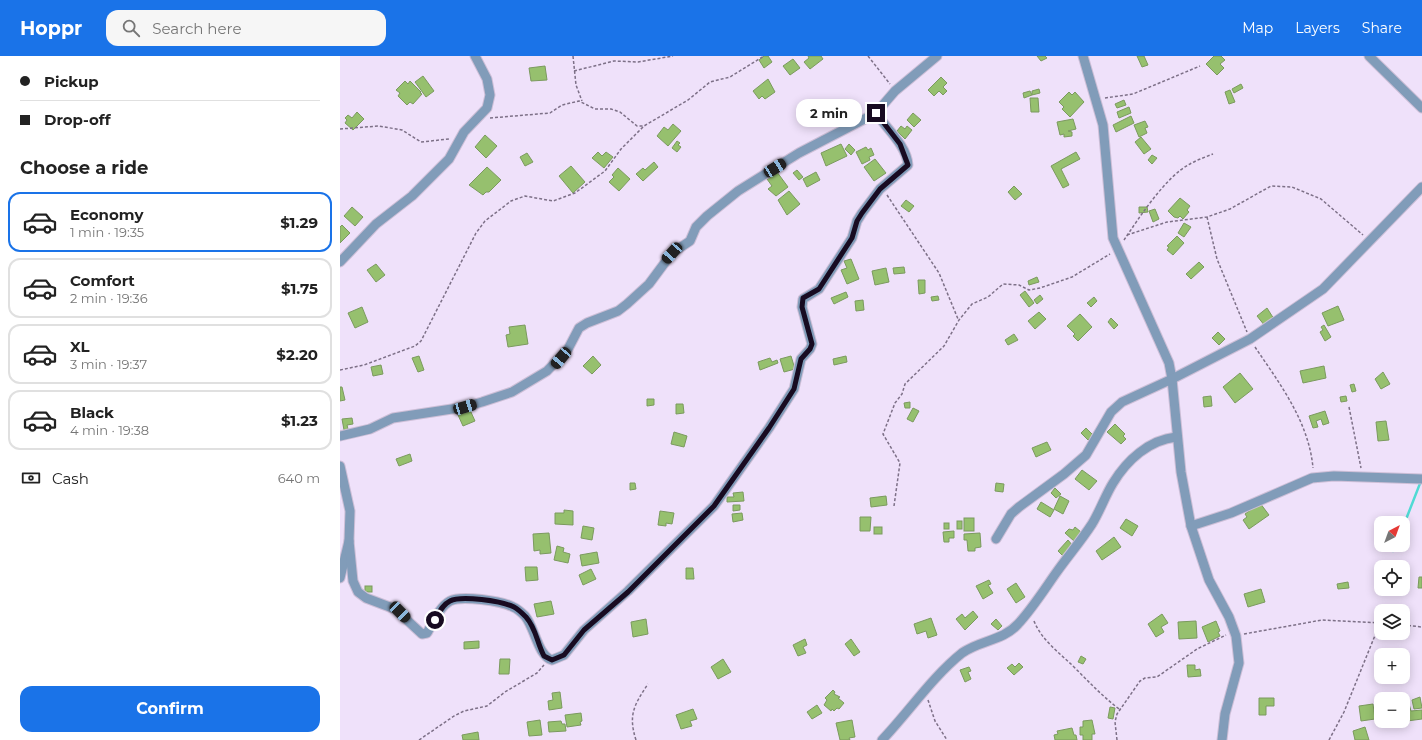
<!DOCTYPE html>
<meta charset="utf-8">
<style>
:root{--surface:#fff;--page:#f6f6f6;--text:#222;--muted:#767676;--line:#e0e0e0;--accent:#1a73e8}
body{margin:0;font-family:Montserrat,sans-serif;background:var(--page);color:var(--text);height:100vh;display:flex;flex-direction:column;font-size:15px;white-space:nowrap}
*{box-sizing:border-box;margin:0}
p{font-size:13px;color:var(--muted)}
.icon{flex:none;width:22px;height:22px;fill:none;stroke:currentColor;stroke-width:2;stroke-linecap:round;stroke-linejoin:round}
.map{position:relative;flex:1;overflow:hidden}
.details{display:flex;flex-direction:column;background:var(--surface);width:340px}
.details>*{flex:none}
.guide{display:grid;align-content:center;height:88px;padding:0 20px;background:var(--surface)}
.needle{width:26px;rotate:41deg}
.tools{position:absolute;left:1034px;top:460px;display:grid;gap:8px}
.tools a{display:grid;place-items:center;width:36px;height:36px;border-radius:8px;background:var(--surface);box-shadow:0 2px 10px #0003;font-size:20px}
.end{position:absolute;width:18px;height:18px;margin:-9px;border:5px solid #180b21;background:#fff;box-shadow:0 0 0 2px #fff}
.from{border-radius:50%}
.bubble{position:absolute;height:28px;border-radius:12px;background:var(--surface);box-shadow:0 2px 10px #0003;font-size:13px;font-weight:700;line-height:28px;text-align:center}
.car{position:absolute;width:12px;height:24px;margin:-12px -6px;border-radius:5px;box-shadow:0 0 3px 1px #0007;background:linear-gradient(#222 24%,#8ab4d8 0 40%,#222 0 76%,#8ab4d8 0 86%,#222 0)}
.guide b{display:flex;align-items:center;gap:14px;height:38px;font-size:15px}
.guide b+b{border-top:1px solid var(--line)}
.guide i{width:10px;height:10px;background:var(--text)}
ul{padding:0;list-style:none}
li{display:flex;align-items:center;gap:12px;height:60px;margin:0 8px 6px;padding:0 12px;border:2px solid var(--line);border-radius:12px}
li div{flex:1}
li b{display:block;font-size:15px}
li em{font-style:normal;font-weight:700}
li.selected{border-color:var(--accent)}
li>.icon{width:36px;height:36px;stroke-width:1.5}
h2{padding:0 20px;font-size:18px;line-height:48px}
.pay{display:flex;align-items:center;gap:10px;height:44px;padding:0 20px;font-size:15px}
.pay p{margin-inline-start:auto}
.action{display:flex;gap:8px;margin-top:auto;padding:8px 20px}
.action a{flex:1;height:46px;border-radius:12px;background:var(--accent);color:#fff;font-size:16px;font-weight:700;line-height:46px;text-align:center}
header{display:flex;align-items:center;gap:24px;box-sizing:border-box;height:56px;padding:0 20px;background:var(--accent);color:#fff}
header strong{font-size:19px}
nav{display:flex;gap:22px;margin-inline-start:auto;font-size:14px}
.search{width:280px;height:36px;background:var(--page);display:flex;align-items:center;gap:10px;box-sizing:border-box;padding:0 14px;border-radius:12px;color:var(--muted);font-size:15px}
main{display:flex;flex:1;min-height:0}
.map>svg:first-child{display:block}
</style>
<header>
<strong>Hoppr</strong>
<div class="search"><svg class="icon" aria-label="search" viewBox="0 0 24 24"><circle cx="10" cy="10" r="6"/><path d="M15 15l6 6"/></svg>Search here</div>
<nav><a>Map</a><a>Layers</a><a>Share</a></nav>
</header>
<main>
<section class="details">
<div class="guide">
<b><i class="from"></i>Pickup</b>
<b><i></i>Drop-off</b>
</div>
<h2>Choose a ride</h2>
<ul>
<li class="selected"><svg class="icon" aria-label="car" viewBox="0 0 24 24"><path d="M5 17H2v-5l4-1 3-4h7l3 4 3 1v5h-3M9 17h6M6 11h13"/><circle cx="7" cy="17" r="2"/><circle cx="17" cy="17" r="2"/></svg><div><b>Economy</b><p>1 min · 19:35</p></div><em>$1.29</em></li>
<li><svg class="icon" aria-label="car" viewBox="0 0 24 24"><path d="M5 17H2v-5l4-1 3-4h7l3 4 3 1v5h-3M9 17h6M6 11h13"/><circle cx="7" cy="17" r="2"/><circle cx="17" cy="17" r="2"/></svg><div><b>Comfort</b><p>2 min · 19:36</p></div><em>$1.75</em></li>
<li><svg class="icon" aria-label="car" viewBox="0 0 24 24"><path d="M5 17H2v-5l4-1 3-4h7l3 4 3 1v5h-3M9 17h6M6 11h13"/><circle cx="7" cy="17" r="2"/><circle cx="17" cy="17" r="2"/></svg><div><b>XL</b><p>3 min · 19:37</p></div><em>$2.20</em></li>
<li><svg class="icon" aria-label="car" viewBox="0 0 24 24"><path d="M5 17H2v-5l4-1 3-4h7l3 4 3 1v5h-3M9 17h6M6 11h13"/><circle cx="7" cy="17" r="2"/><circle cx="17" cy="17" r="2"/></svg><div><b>Black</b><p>4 min · 19:38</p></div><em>$1.23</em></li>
</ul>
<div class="pay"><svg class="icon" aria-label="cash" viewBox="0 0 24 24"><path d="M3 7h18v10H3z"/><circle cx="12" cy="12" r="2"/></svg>Cash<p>640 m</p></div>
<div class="action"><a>Confirm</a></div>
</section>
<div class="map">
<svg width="1082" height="684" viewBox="0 0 1082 684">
<rect width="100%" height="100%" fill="#efe1fa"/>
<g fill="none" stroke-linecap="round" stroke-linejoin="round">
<!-- stream -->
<g stroke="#50dad4" stroke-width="2.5">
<polyline points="1063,471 1081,425"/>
<polyline points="1053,495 1056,489"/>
</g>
</g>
<!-- building -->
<g fill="#96c06e" stroke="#7b9a5e">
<polygon points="424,0 428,0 432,6 424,12 419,4"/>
<polygon points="468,0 481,0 483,3 470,13 464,6 469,2"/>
<polygon points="697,0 705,0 707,2 701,5"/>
<polygon points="797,0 804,0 808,9 802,11"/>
<polygon points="874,0 881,0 885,4 880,8 884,12 877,19 866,8"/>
<polygon points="453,3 460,12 450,19 443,10"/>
<polygon points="205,10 207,24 191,25 189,12"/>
<polygon points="83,20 94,35 86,41 75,26"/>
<polygon points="601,21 607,27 603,31 607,35 603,39 599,35 594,40 588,34"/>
<polygon points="428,23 435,36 425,43 422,40 419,43 413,35"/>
<polygon points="65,25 68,28 70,25 81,36 80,37 82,38 73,48 70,46 67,49 58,40 60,37 56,34"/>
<polygon points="901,28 903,32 894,37 892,33"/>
<polygon points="699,33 700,37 692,39 692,35"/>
<polygon points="890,34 895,46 889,48 885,36"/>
<polygon points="690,35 692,39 684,42 683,37"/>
<polygon points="729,36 732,39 735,36 744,46 730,61 722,53 724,51 719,46"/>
<polygon points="690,42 698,42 699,56 691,56"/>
<polygon points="784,44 786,49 777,52 775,48"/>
<polygon points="789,51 791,57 779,62 777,56"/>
<polygon points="17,56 24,63 13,74 5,67 7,64 5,62 8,59 12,62"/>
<polygon points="573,57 581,64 574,71 567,64"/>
<polygon points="791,60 794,67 776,76 773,69"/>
<polygon points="733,63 736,73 728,75 732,76 732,80 724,81 724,78 720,79 717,66"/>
<polygon points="805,65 808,71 805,72 807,77 799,81 794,69"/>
<polygon points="333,68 341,75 328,90 317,80 324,71 328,74"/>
<polygon points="561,70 565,73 567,70 572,74 565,83 557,75"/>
<polygon points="145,79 157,90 146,102 135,91"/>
<polygon points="801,81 811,93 804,98 795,86"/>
<polygon points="337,85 340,87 338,89 341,91 337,96 332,92"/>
<polygon points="501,88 507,100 486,110 481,97"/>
<polygon points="509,88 515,94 511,99 505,93"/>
<polygon points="526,91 528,94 531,92 534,99 529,101 530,104 522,108 516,96"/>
<polygon points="258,96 262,100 266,96 273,101 264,112 252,102"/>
<polygon points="736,96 740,103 721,113 729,129 723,132 711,110"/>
<polygon points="187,97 193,106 185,110 180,101"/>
<polygon points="812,99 817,102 812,108 808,104"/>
<polygon points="535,103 546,117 534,125 524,111"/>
<polygon points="314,106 318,111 303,125 296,118 303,112 305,114"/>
<polygon points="231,110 245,126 233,137 219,120"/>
<polygon points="147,111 161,124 149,136 146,136 143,139 129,129"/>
<polygon points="278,112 290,123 279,135 269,126 274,121 272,119"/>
<polygon points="457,114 463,121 459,124 453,117"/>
<polygon points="437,116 448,131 436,140 428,133 432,130 427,123"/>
<polygon points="476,116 480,124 467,131 463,123"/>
<polygon points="674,130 682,138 675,144 668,136"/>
<polygon points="449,135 460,148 447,159 438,144"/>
<polygon points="840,142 850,150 847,154 849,156 843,163 840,160 838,162 834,161 828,155"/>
<polygon points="566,144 574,150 569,156 561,150"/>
<polygon points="12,151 23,161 15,170 4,160"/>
<polygon points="799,151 807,151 808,156 799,157"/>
<polygon points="815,153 819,163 813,166 809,155"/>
<polygon points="844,167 851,171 844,181 838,177"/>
<polygon points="2,169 10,177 0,187 0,171"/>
<polygon points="837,180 844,187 833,199 827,194 829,191 827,190"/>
<polygon points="511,203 519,223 507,228 501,214 507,212 504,205"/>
<polygon points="859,206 864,211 851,223 846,218"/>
<polygon points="36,208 45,219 36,226 27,214"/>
<polygon points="564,211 565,217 554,218 553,212"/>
<polygon points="546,212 549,226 535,229 532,215"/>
<polygon points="697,221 699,226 689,229 688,225"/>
<polygon points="578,224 585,224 585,237 579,238"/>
<polygon points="685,235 694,247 689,251 680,239"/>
<polygon points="506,236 508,241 494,248 491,242"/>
<polygon points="700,239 703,243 697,248 694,244"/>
<polygon points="598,240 599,244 592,245 591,241"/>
<polygon points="754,241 757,245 751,251 747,247"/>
<polygon points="523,244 524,254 516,255 515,245"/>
<polygon points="998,250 1004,264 988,270 982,257"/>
<polygon points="22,251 28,266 15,272 8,257"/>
<polygon points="927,252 934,263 925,270 917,260"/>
<polygon points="699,256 706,263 695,273 688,265"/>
<polygon points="740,258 752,271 738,285 733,280 735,278 727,270"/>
<polygon points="771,262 778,269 774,273 768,266"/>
<polygon points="185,269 188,288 168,291 166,279 170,278 169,271"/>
<polygon points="984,269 991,281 985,285 980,276 983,274 981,271"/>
<polygon points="878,276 885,283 879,289 872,282"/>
<polygon points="674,278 678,284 668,289 665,284"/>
<polygon points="79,300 84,314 78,316 72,302"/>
<polygon points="253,300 261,309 252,318 243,310"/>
<polygon points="451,300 455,313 444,316 440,303"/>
<polygon points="506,300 507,306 494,309 493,303"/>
<polygon points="430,302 432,306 437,304 438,307 420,314 418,306"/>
<polygon points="41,309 43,318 33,320 31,311"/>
<polygon points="984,310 986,322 963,327 960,315"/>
<polygon points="1043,316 1050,328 1041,333 1035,323"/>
<polygon points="900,317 913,333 895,347 883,331"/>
<polygon points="1014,328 1016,335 1012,336 1010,329"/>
<polygon points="0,331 2,331 5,344 0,345"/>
<polygon points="871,340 872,350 864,351 863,341"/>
<polygon points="1006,340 1007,345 1001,346 1000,341"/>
<polygon points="307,343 314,343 314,349 307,350"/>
<polygon points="570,346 570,352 565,352 564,347"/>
<polygon points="336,348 343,348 344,357 336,358"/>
<polygon points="573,352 579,355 573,366 567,363"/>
<polygon points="130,354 135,365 123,370 118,359"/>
<polygon points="985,355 989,367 983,369 981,363 976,365 978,371 973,372 969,360"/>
<polygon points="12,362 13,368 7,369 8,373 4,374 2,363"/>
<polygon points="1046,365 1049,384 1038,385 1036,366"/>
<polygon points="775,368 785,378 783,380 786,383 781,388 767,376"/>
<polygon points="746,372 753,379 748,384 741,377"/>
<polygon points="334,376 347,380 344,391 331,388"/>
<polygon points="707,386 711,394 696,401 692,392"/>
<polygon points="70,398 72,405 59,410 56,403"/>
<polygon points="742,414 757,425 749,434 735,423"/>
<polygon points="290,427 295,427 296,433 290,434"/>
<polygon points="656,427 664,428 663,436 655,435"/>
<polygon points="715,432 721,438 716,442 711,437"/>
<polygon points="403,436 404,445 387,446 387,441 394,441 393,437"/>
<polygon points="546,440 547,449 531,451 530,442"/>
<polygon points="720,440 729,445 723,458 714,453"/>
<polygon points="701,446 714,454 710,461 697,453"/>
<polygon points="920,447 929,459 909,473 903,464 907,461 905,458"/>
<polygon points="393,449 400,449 400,454 393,455"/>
<polygon points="224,454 233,455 233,469 215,468 215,457 224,457"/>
<polygon points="320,455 334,457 332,468 326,467 326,470 318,469"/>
<polygon points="402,457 403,464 393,466 392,458"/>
<polygon points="520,461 531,461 530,475 520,475"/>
<rect x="624" y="462" width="10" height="13"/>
<polygon points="786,463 798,470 792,480 780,472"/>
<rect x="617" y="465" width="5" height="8"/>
<rect x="604" y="467" width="5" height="6"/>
<polygon points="243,470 254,472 252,484 241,482"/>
<rect x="534" y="471" width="8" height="7"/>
<polygon points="735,471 741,476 734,485 725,477 729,473 733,474"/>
<polygon points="614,475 614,482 609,482 609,486 604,486 603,476"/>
<polygon points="209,477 211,497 200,498 200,494 194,495 193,478"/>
<polygon points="640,477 641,491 635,492 635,495 628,495 627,484 624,484 624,478"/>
<polygon points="774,481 781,491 762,504 756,495"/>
<polygon points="728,484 733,490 723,500 718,495"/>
<polygon points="217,490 224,492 223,496 230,498 228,507 214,504"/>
<polygon points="257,496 259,507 242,510 240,499"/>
<polygon points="185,511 197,511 198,524 186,525"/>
<polygon points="346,512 353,512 354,523 346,523"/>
<polygon points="251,513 256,523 243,529 239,519"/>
<polygon points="1079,521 1082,521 1082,532 1078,532"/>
<polygon points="649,524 651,528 648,529 653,537 643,543 636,530"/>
<polygon points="1008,526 1009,532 998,533 997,528"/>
<polygon points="676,527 685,541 676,547 667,533"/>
<rect x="25" y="530" width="7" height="6"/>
<polygon points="921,533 925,546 908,551 904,538"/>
<polygon points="211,545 214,558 197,561 194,548"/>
<polygon points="633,555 638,561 625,574 616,563 622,558 625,562"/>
<polygon points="822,558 828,567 821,571 824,576 816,581 808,568"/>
<polygon points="591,562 597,579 588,582 586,575 577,578 574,568"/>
<polygon points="306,563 308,578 293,581 291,566"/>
<polygon points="656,563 662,570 658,574 651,568"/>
<polygon points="856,565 857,582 839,583 838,566"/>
<polygon points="876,565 880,575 878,576 880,580 868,586 862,571"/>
<polygon points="465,583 467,589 463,591 466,597 458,600 453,589"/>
<polygon points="511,583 520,596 514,600 505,588"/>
<polygon points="139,585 139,592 124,593 124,586"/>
<polygon points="741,600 746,603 743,608 738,606"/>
<polygon points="160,603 170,603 169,618 159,618"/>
<polygon points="383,603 391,616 378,623 371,611"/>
<polygon points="679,607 683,611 674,619 667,612 672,608 675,611"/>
<polygon points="847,609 855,609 855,614 860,613 861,620 848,621"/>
<polygon points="629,611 631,615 628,616 631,623 625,626 620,614"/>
<polygon points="493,634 495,636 494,638 500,641 498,642 504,647 499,653 497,652 494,655 492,653 491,655 484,649 487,644 485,642"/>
<polygon points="220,636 222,652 209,654 208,645 213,644 212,637"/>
<polygon points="1080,641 1082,652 1074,653 1072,644"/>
<polygon points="919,642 934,642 934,650 926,650 926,659 919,659"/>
<polygon points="1033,648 1035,663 1021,665 1019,650"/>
<polygon points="1069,648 1071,655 1082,654 1082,663 1067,665 1064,649"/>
<polygon points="477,649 482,657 472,663 467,656"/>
<polygon points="770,651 775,652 773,663 768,662"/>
<polygon points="353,653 357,663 350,665 352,670 341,673 336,659"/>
<polygon points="241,657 242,665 240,666 241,669 227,671 225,659"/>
<polygon points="200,664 202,679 189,680 187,666"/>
<polygon points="512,664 515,681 509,682 510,684 500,684 496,667"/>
<polygon points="752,664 755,678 752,678 752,684 743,684 743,679 740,679 740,671 743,671 743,665"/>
<polygon points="221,665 222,668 225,668 226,675 209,676 208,666"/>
<polygon points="1025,671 1029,684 1015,684 1013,675"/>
<polygon points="732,672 734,679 736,679 737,684 715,684 714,679 718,678 717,675"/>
<polygon points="138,676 139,684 123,684 122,679"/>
</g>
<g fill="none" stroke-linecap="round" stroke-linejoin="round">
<defs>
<g id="minor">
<polyline points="743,0 763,69 773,182 829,307 832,323 841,416 851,470 869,524 889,561 896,580 899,607 885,658 882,684"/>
<polyline points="1029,0 1082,52"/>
<polyline points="0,206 36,168 72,140 109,103 124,76 147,52 150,39 147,23 135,0"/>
<polyline points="0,380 30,373 53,362 125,351 142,346 172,336 207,315 228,293 239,272 247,267 278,255 287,248 309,228 332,197 350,185 356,171 367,160 398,135 459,97 536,57 555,35 597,0"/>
<polyline points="0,410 10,455 9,485 0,522"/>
<polyline points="851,470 891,457 972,422 994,420 1082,423"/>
<polyline points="656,483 671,458 679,451 724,418 746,399 771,356 782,346 832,323 910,283 983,233 1082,131"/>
<path d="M9 485 13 525 18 536 26 542 55 553 82 578 87 577C93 567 99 551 110 545 121 539 162 545 173 551 178 553 182 557 185 560 195 572 198 600 212 604L224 599 244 574 288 535 374 450 429 372 454 333 461 303 470 293 472 288 462 251 463 243 479 233 512 182 517 165 522 157 540 133 568 109C567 90 546 72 536 57"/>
<path d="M542 684C568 657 592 621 622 597 640 584 663 585 678 568 692 553 704 534 716 517 728 500 741 485 752 468 760 455 765 440 773 427 787 404 809 384 836 381"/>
</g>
</defs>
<!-- minor casing -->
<use href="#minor" stroke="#cdbfd7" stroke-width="11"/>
<!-- path -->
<g stroke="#7d7087" stroke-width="1.5" stroke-dasharray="3 2" stroke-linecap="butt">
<polyline points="233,0 236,29 242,45"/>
<polyline points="528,0 550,28"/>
<polyline points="234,15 274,5 298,6 333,0"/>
<polyline points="765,42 793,38 860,10"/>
<polyline points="150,62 210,57 222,49 239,45 255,53 271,53 280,56 297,70 304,70 348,44 370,26 390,21 424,0"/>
<polyline points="0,73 39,70 62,74 81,86 109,83"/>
<polyline points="547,139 599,217 618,263"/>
<polyline points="867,161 877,203 907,276"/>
<polyline points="787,179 827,166 867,161 890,153 931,130 952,131 981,143 1023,179"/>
<path d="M784 184C799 162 826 120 850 108 857 104 865 101 873 98"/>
<path d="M915 291C940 328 969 366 973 412"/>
<polyline points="0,314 24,309 75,290 81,285 136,177 145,165 171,145 185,140 213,145 235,137 265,115 281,93 304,70"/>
<polyline points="1009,351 1021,412"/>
<polyline points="554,450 560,407 543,378 555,347 562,338 565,328 604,290 619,264 632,248 648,241 663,228 679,229 689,234 700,232 732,221 770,198"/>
<path d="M694 565C701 583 718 596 732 609 748 625 761 639 779 653"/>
<polyline points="1063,569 1082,571"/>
<polyline points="904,578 982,564 1041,567"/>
<polyline points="588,644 595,665 607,684"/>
<polyline points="79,684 114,660 124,655 147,650 165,636 197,617 204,609"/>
<path d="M296 684C288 659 294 649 308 628"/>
<polyline points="777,684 775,666 777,658 800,625 805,622 817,621 857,593 886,579"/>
<polyline points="989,684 1004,656 1040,567"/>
</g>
<!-- minor -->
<use href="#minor" stroke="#819cb9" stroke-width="9"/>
</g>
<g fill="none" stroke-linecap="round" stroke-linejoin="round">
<!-- route -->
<path stroke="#180b21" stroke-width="5" d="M95 564C99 557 102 549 110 545 121 539 162 545 174 551 178 553 182 557 186 561 196 572 197 587 204 600L212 604 224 599 244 574 288 536 374 450 429 372 454 333 461 303 470 293 472 288 462 251 463 242 479 233 512 182 517 165 522 157 540 133 568 109 560 88 536 57"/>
</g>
</svg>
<div class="tools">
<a><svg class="needle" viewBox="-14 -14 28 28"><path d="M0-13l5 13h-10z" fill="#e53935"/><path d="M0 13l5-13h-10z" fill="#767676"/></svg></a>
<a><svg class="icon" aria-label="locate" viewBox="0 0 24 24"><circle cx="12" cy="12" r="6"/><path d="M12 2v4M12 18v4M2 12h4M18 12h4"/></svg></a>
<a><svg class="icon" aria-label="layers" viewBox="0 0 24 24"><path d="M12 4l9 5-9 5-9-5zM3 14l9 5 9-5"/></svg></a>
<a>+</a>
<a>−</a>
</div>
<i class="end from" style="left:95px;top:564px"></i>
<i class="end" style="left:536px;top:57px"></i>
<div class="bubble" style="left:456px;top:43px;width:66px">2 min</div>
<i class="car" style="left:435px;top:112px;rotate:58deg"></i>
<i class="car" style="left:332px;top:197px;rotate:222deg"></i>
<i class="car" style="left:221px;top:302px;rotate:220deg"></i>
<i class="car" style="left:125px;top:351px;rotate:74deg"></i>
<i class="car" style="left:60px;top:556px;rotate:135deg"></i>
</div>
</main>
